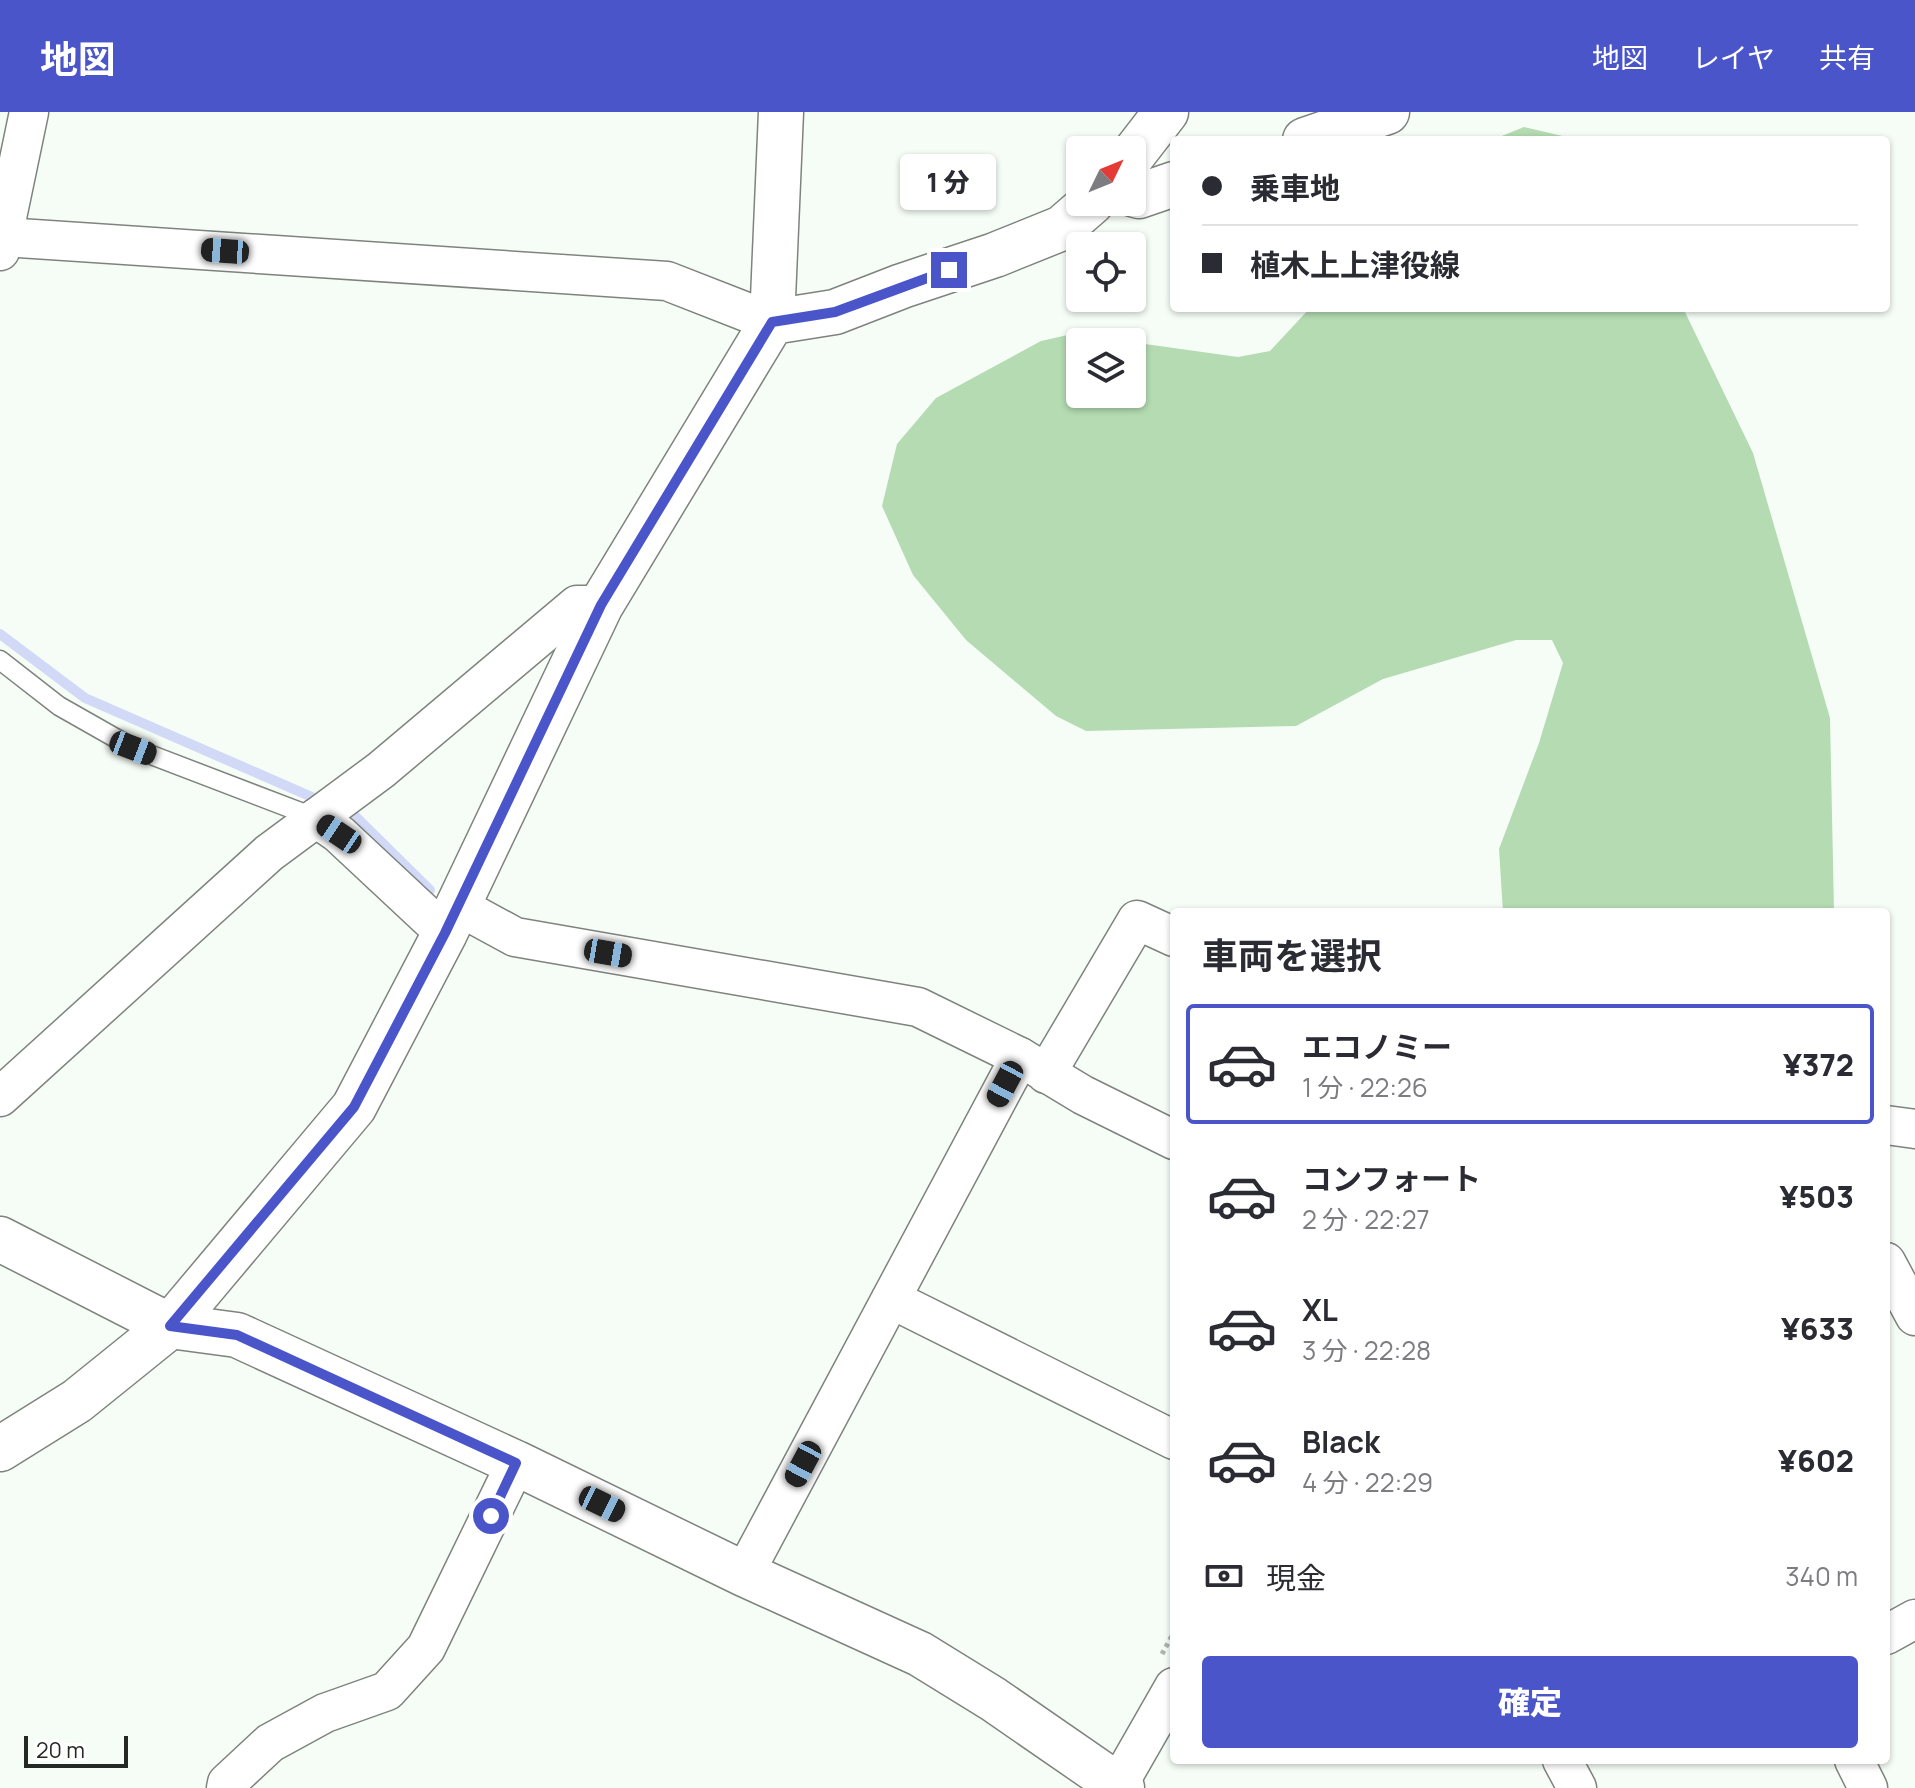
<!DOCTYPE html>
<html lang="ja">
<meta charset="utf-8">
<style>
:root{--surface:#fff;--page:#f7f7f7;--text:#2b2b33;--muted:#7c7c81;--line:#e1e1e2;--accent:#4a55ca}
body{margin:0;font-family:Manrope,"Noto Sans JP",sans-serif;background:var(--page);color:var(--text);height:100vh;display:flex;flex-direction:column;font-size:30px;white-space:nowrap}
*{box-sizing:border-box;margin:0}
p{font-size:26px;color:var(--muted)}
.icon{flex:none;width:44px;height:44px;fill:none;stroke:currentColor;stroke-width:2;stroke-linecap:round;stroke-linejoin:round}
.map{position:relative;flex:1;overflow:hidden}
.side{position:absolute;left:1170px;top:796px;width:720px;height:856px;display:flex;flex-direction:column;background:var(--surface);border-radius:8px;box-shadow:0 2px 6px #0004}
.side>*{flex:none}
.banner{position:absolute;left:1170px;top:24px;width:720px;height:176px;border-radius:8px;box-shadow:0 2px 6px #0004;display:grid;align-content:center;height:176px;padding:0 32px;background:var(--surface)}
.needle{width:52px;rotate:47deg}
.controls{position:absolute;left:1066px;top:24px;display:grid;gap:16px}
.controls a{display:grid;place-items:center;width:80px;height:80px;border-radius:8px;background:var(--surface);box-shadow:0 2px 6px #0004;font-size:40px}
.scale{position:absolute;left:24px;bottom:20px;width:104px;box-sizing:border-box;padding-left:8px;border:4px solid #252825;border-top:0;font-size:22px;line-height:28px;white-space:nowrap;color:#252825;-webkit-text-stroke:6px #fff;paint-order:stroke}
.end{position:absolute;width:36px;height:36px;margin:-18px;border:10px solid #4a55ca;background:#fff;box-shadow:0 0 0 4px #fff}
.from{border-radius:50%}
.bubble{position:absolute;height:56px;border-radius:8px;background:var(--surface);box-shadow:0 2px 6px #0004;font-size:26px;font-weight:800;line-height:56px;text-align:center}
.car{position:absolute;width:24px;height:48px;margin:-24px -12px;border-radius:10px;box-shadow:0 0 6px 2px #0007;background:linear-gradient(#222 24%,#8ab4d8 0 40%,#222 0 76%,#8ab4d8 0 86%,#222 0)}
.banner b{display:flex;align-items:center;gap:28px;height:76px;font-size:30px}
.banner b+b{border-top:2px solid var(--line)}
.banner i{width:20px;height:20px;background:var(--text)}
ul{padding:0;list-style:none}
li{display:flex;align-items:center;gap:24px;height:120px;margin:0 16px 12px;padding:0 16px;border:4px solid transparent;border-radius:8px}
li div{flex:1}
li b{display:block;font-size:30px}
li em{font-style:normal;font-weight:800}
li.active{border-color:var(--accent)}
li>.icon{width:72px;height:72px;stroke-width:1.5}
h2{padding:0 32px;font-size:36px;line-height:96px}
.pay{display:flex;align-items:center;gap:20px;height:88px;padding:0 32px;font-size:30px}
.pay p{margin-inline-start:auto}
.action{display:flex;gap:16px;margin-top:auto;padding:16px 32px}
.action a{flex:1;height:92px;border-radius:8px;background:var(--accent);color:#fff;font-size:32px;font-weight:800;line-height:92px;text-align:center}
header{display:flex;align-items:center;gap:48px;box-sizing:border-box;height:112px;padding:0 40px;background:var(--accent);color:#fff}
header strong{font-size:38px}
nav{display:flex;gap:44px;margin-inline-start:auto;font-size:28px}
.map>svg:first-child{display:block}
</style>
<header>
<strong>地図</strong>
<nav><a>地図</a><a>レイヤ</a><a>共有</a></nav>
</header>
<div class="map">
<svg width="1915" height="1676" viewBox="0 0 1915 1676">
<rect width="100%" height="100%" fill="#f6fdf6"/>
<!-- green -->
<g fill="#b4dbb2" fill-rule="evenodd">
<polygon points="1524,15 1571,26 1573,28 1492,28"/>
<path d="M1310 196H1683L1753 341 1830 606 1834 800H1503L1499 737 1539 631 1563 551 1552 528H1516L1383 567 1296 614 1086 619 1056 604 966 528 913 463 882 394 897 332 936 286 1041 229 1090 218 1145 232 1238 245 1270 239ZM1080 230H1132V282H1080Z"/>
</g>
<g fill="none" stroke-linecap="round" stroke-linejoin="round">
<!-- stream -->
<g stroke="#d1d9f7" stroke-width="10">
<polyline points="0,522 85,586 321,689"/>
<polyline points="344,699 354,703 430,778"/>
</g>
<defs>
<polyline id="lane" points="0,548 59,594 133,636 316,706"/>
<g id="street">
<polyline points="4,125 667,169 772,210"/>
<polyline points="0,139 29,0"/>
<polyline points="316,706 339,722 445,821"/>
<polyline points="458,794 515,825 918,895 1020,945 1083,983 1174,1028"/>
<polyline points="1046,962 1137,808 1174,825"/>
<polyline points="0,985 269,741 381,658 577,493 601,493"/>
<polyline points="1886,1013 1915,1017"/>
<polyline points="1886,1150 1915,1204"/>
<polyline points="891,1187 1174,1328"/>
<polyline points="744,1462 1020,945"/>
<polyline points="1886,1523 1915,1507"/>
<polyline points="1562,1648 1577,1676"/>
<polyline points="1854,1648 1868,1676"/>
<polyline points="1118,1673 1174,1575"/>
<polyline points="226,1676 227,1671 270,1631 325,1601 387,1579 426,1536 516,1351"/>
</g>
<g id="secondary">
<polyline points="1305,28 1387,0"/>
<polyline points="1132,44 1166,0"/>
<polyline points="1132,82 1139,84 1174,72"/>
<polyline points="772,210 781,0"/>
<polyline points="0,1127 170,1214 237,1223 516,1351 744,1462 920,1542 993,1587 1122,1676"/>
<polyline points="0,1337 77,1289 170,1214 354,995 445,821 601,493 772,210 835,200 902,174 995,143 1062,116 1092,90"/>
</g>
</defs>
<!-- lane casing -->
<use href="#lane" stroke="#7e847d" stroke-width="21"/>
<!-- street casing -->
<use href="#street" stroke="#7e847d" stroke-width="41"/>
<!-- secondary casing -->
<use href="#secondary" stroke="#7e847d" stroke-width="47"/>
<!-- path -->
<polyline stroke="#afb4af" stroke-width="5" stroke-dasharray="4 4" stroke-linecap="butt" points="1162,1542 1174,1520"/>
<!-- lane -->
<use href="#lane" stroke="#fff" stroke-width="18"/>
<!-- street -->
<use href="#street" stroke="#fff" stroke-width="38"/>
<!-- secondary -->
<use href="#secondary" stroke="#fff" stroke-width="44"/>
</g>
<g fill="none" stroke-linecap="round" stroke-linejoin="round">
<!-- route -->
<polyline stroke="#4a55ca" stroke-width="10" points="491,1404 516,1351 237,1223 170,1214 354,995 445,821 601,493 772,210 835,200 949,158"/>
</g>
</svg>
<div class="controls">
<a><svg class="needle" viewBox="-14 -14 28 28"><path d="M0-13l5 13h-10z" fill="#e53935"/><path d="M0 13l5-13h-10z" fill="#7c7c81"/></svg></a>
<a><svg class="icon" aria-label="locate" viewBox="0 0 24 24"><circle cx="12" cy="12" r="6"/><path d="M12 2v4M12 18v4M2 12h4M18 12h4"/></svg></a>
<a><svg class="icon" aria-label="layers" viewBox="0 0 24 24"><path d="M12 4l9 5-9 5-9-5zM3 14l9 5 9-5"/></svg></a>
</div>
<div class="scale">20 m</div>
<i class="end from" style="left:491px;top:1404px"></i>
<i class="end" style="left:949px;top:158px"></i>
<div class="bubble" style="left:900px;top:42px;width:96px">1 分</div>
<i class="car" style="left:225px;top:139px;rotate:274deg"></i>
<i class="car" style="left:133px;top:636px;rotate:111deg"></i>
<i class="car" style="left:339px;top:722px;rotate:304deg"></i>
<i class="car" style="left:608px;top:841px;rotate:100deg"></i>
<i class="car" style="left:1005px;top:972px;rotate:208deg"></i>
<i class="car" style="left:803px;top:1352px;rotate:208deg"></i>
<i class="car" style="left:602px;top:1392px;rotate:116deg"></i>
<div class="banner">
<b><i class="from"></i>乗車地</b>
<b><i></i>植木上上津役線</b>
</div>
<section class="side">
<h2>車両を選択</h2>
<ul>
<li class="active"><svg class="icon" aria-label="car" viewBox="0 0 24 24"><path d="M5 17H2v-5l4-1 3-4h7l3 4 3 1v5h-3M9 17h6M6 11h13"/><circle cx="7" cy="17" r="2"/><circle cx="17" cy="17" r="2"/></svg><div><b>エコノミー</b><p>1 分 · 22:26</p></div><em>¥372</em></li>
<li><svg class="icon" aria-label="car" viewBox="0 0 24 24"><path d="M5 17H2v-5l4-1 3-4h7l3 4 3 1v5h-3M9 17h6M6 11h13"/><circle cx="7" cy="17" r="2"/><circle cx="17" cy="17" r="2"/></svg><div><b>コンフォート</b><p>2 分 · 22:27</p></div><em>¥503</em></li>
<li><svg class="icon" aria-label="car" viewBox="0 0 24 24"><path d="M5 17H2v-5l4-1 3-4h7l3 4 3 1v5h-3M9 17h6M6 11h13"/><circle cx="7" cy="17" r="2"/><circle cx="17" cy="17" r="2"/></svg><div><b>XL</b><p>3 分 · 22:28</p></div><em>¥633</em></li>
<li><svg class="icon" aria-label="car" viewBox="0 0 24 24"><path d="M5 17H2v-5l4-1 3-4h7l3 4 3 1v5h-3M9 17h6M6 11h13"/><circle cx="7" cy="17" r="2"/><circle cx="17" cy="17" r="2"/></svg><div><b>Black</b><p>4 分 · 22:29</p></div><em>¥602</em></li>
</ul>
<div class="pay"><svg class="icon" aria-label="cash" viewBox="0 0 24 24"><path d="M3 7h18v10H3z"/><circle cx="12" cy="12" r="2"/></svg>現金<p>340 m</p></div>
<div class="action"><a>確定</a></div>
</section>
</div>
